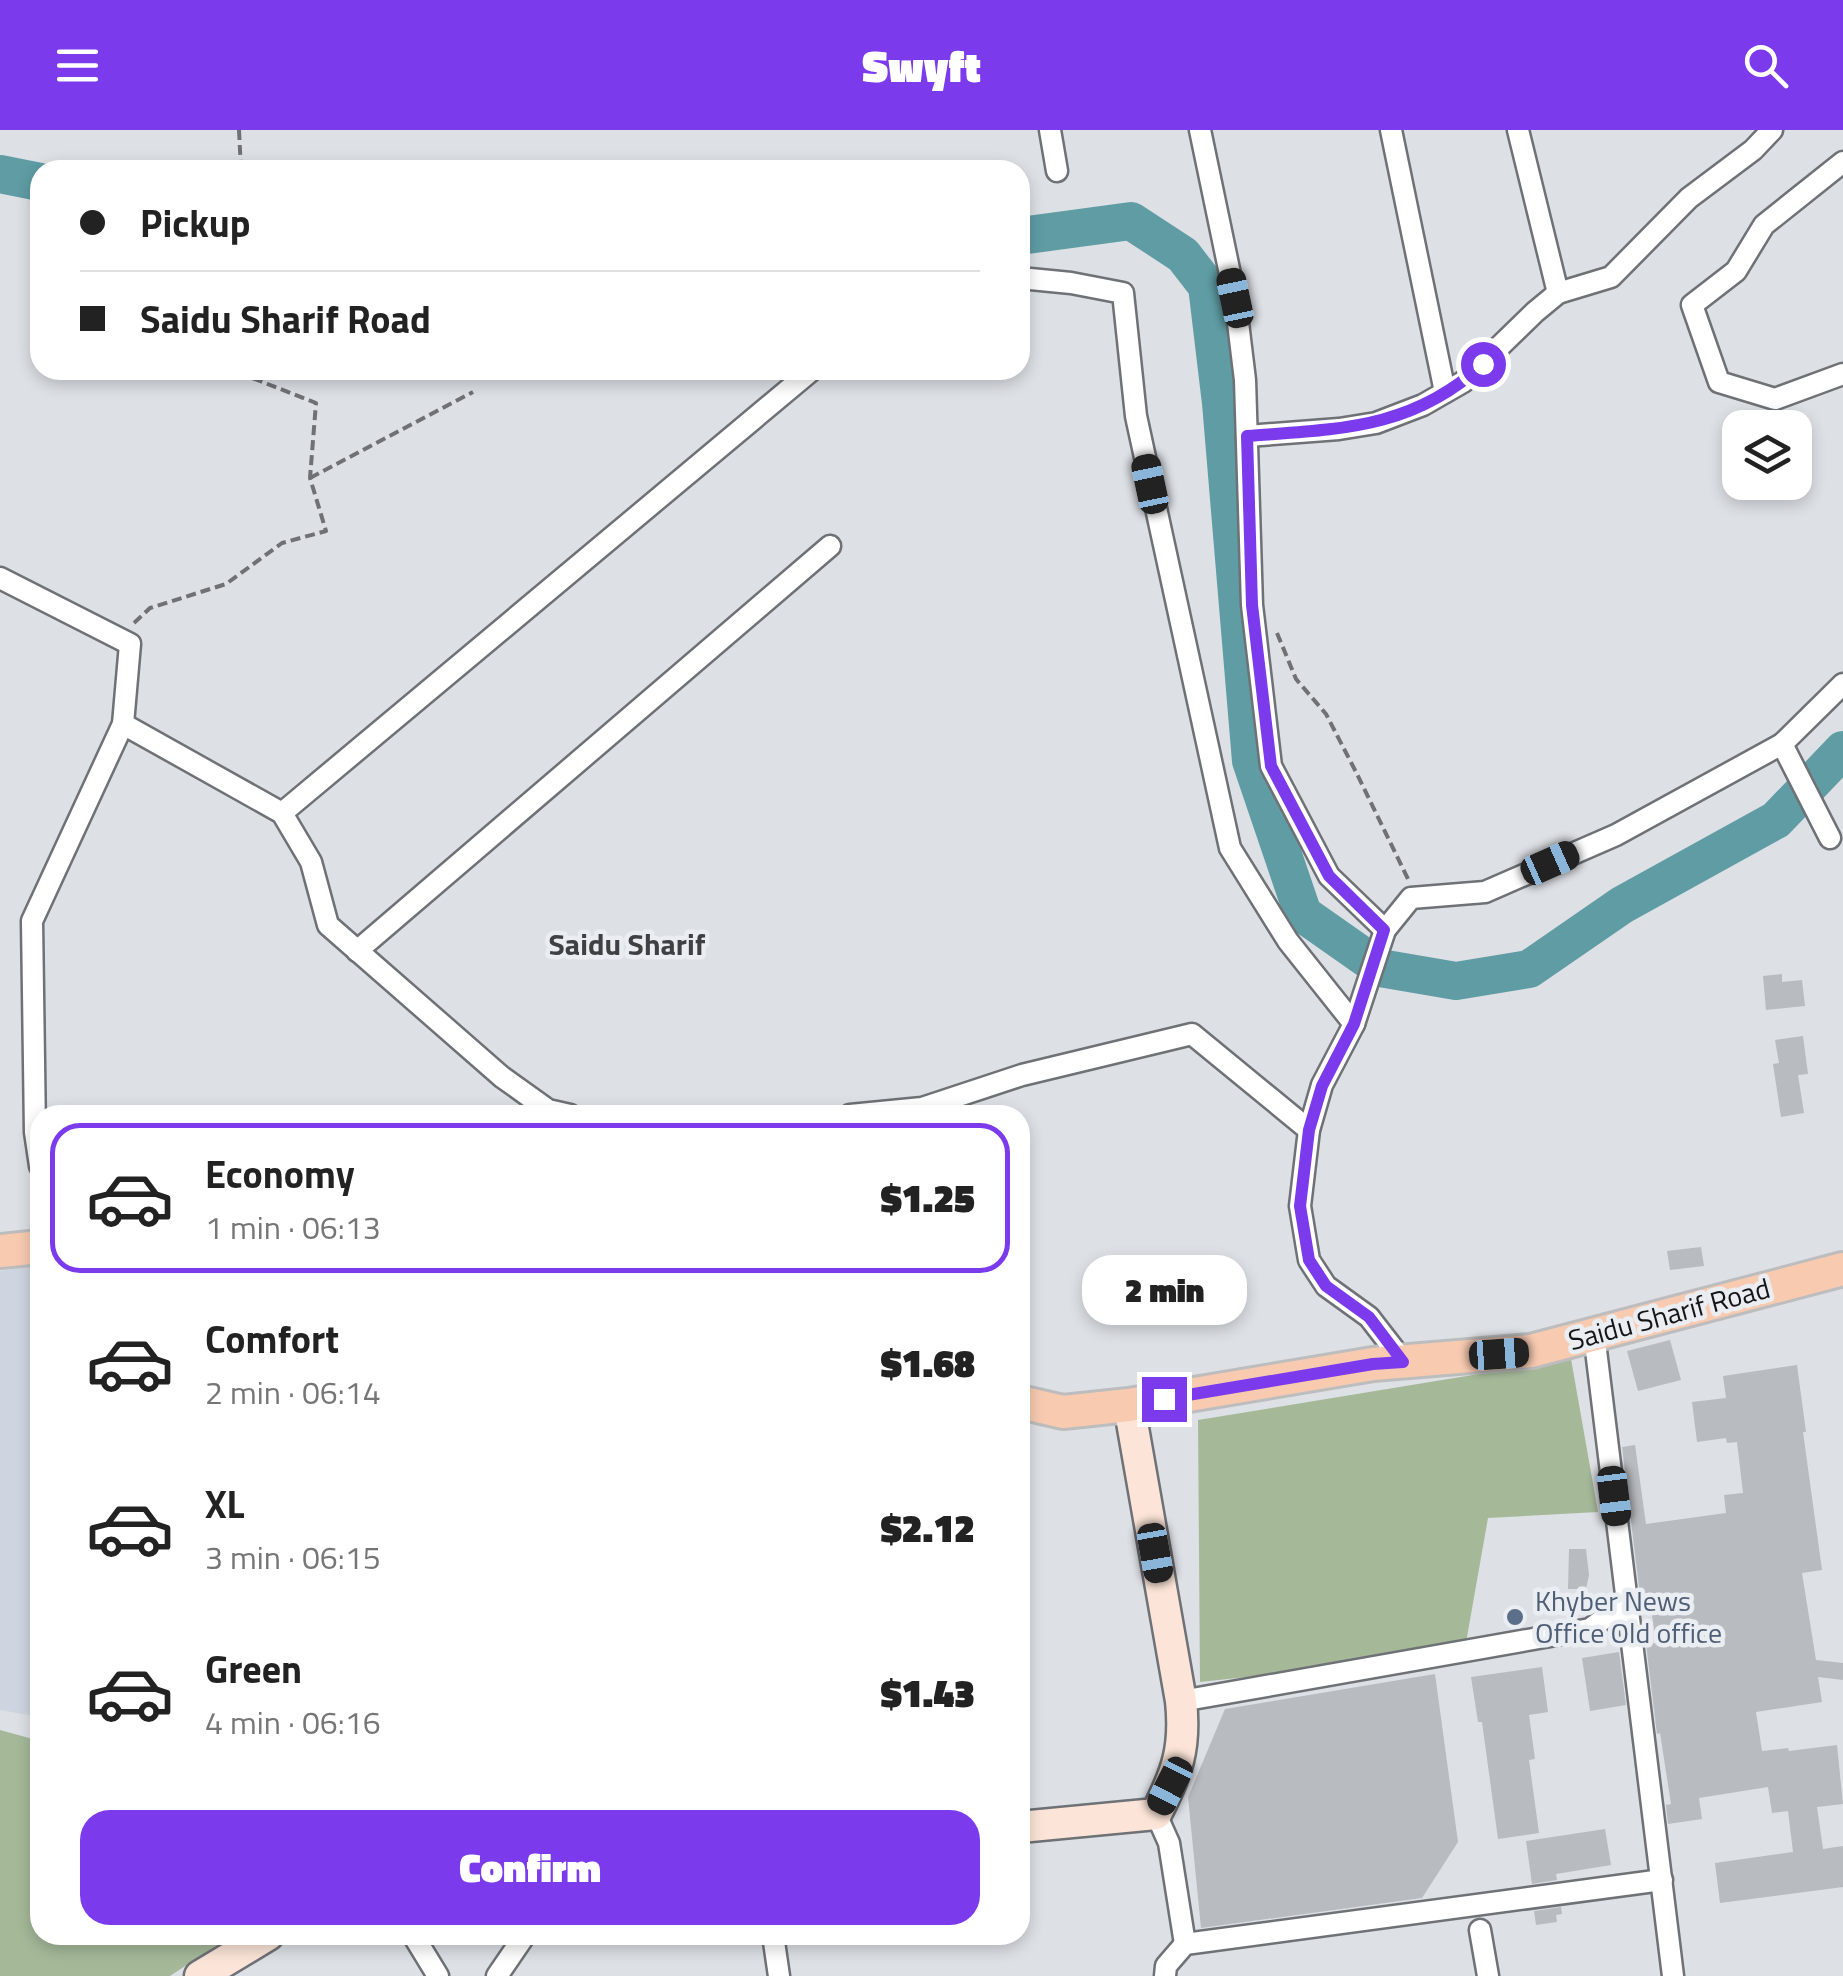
<!DOCTYPE html>
<meta charset="utf-8">
<style>
:root{--surface:#fff;--page:#f2f2f2;--text:#222;--muted:#767676;--line:#e0e0e0;--accent:#7c3aed}
body{margin:0;font-family:"Titillium Web",sans-serif;background:var(--page);color:var(--text);height:100vh;display:flex;flex-direction:column;font-size:38px;white-space:nowrap}
*{box-sizing:border-box;margin:0}
p{font-size:32px;color:var(--muted)}
.icon{flex:none;width:55px;height:55px;fill:none;stroke:currentColor;stroke-width:2;stroke-linecap:round;stroke-linejoin:round}
.map{position:relative;flex:1;overflow:hidden}
.side{position:absolute;left:30px;top:975px;width:1000px;height:840px;display:flex;flex-direction:column;background:var(--surface);border-radius:30px;box-shadow:0 5px 15px #0003}
.side>*{flex:none}
.hud{position:absolute;left:30px;top:30px;width:1000px;height:220px;border-radius:30px;box-shadow:0 5px 15px #0003;display:grid;align-content:center;height:220px;padding:0 50px;background:var(--surface)}
.fabs{position:absolute;left:1722px;top:280px;display:grid;gap:20px}
.fabs a{display:grid;place-items:center;width:90px;height:90px;border-radius:20px;background:var(--surface);box-shadow:0 5px 15px #0003;font-size:50px}
.end{position:absolute;width:45px;height:45px;margin:-22px;border:12px solid #7c3aed;background:#fff;box-shadow:0 0 0 5px #fff}
.from{border-radius:50%}
.bubble{position:absolute;height:70px;border-radius:30px;background:var(--surface);box-shadow:0 5px 15px #0003;font-size:32px;font-weight:800;line-height:70px;text-align:center}
.car{position:absolute;width:30px;height:60px;margin:-30px -15px;border-radius:12px;box-shadow:0 0 8px 2px #0007;background:linear-gradient(#222 24%,#8ab4d8 0 40%,#222 0 76%,#8ab4d8 0 86%,#222 0)}
.hud b{display:flex;align-items:center;gap:35px;height:95px;font-size:38px}
.hud b+b{border-top:2px solid var(--line)}
.hud i{width:25px;height:25px;background:var(--text)}
ul{padding:18px 0 0;list-style:none}
li{display:flex;align-items:center;gap:30px;height:150px;margin:0 20px 15px;padding:0 30px;border:5px solid transparent;border-radius:30px}
li div{flex:1}
li b{display:block;font-size:38px}
li em{font-style:normal;font-weight:800}
li.selected{border-color:var(--accent)}
li>.icon{width:90px;height:90px;stroke-width:1.5}
.button{display:flex;gap:20px;margin-top:auto;padding:20px 50px}
.button a{flex:1;height:115px;border-radius:30px;background:var(--accent);color:#fff;font-size:40px;font-weight:800;line-height:115px;text-align:center}
header{display:flex;justify-content:space-between;align-items:center;height:130px;padding:0 50px;background:var(--accent);color:#fff;font-size:45px;font-weight:800}
.map>svg:first-child{display:block}
</style>
<header><svg class="icon" aria-label="menu" viewBox="0 0 24 24"><path d="M4 6h16M4 12h16M4 18h16"/></svg>Swyft<svg class="icon" aria-label="search" viewBox="0 0 24 24"><circle cx="10" cy="10" r="6"/><path d="M15 15l6 6"/></svg></header>
<div class="map">
<svg width="1843" height="1846" viewBox="0 0 1843 1846">
<rect width="100%" height="100%" fill="#dde0e5"/>
<!-- built -->
<polygon fill="#ced5e0" points="34,1135 40,1135 40,1587 0,1580 0,1141"/>
<!-- green -->
<g fill="#a5b999">
<polygon points="1571,1229 1598,1382 1488,1388 1464,1524 1200,1552 1198,1290"/>
<polygon points="0,1600 40,1611 40,1805 232,1805 170,1846 0,1846"/>
</g>
<g fill="none" stroke-linecap="round" stroke-linejoin="round">
<!-- river -->
<g stroke="#5f9ca4" stroke-width="38">
<polyline points="0,44 40,52"/>
<polyline points="1020,106 1131,91 1183,125 1207,156 1221,273 1251,631 1303,784 1380,838 1456,851 1529,839 1622,775 1776,690 1843,620"/>
</g>
</g>
<!-- building -->
<g fill="#b8bbbf">
<polygon points="1782,844 1782,852 1802,850 1805,876 1766,880 1763,846"/>
<polygon points="1803,906 1808,944 1798,945 1804,983 1781,987 1773,934 1779,933 1775,910"/>
<polygon points="1701,1117 1704,1136 1670,1140 1667,1121"/>
<polygon points="1670,1210 1681,1250 1638,1261 1627,1221"/>
<polygon points="1797,1235 1806,1302 1803,1302 1822,1440 1802,1443 1816,1530 1843,1533 1843,1550 1818,1547 1822,1572 1756,1582 1762,1621 1788,1618 1789,1621 1837,1615 1843,1674 1817,1677 1823,1719 1843,1716 1843,1757 1720,1773 1715,1733 1793,1722 1788,1681 1772,1683 1768,1657 1699,1668 1702,1689 1668,1694 1666,1675 1671,1674 1660,1603 1657,1604 1646,1514 1656,1513 1649,1464 1640,1465 1622,1317 1635,1315 1646,1394 1726,1383 1724,1365 1743,1363 1737,1312 1727,1313 1726,1308 1697,1312 1692,1272 1726,1268 1723,1246"/>
<polygon points="1569,1419 1586,1419 1589,1445 1586,1459 1568,1459"/>
<polygon points="1619,1522 1626,1575 1590,1581 1582,1528"/>
<polygon points="1542,1537 1548,1582 1529,1585 1535,1629 1529,1630 1539,1703 1498,1709 1482,1592 1478,1592 1471,1547"/>
<polygon points="1435,1544 1458,1712 1422,1768 1201,1798 1188,1667 1225,1579"/>
<polygon points="1605,1699 1611,1735 1556,1744 1557,1750 1532,1754 1526,1711"/>
<polygon points="1561,1777 1562,1784 1556,1785 1557,1792 1536,1795 1534,1781"/>
</g>
<g fill="none" stroke-linecap="round" stroke-linejoin="round">
<defs>
<g id="street">
<polyline points="1050,0 1057,41"/>
<polyline points="1200,0 1235,168 1245,250 1252,475 1271,636 1329,746 1385,800 1411,768 1485,762 1616,705 1782,614 1843,554"/>
<polyline points="1391,0 1445,262"/>
<polyline points="1518,0 1558,163"/>
<polyline points="1843,32 1764,95 1736,141 1692,175 1719,252 1775,269 1843,244"/>
<polyline points="1020,148 1071,153 1123,163 1136,286 1230,718 1288,811 1354,894 1322,955 1309,1000 1300,1076 1309,1130 1326,1156 1369,1187 1403,1231"/>
<polyline points="1247,306 1339,299 1376,293 1423,275 1463,252 1535,182 1558,163 1611,147 1689,68 1753,20 1772,0"/>
<polyline points="0,448 130,514 123,594 32,791 35,1002 40,1036"/>
<polyline points="123,594 282,683 311,732 328,795 502,947 548,980 570,985"/>
<polyline points="1782,614 1830,708"/>
<polyline points="282,683 812,240"/>
<polyline points="357,821 830,416"/>
<polyline points="1354,894 1385,800"/>
<polyline points="850,985 922,978 1022,945 1192,904 1309,1000"/>
<polyline points="1594,1204 1673,1846"/>
<polyline points="1181,1571 1590,1499 1627,1471"/>
<polyline points="1156,1684 1169,1713 1185,1814"/>
<polyline points="1480,1800 1488,1846"/>
<polyline points="413,1805 438,1846"/>
<polyline points="773,1805 779,1846"/>
<polyline points="497,1846 525,1805"/>
<polyline points="1165,1846 1166,1836 1185,1814 1662,1750"/>
</g>
<g id="secondary">
<path d="M1020 1697 1156 1684C1177 1643 1186 1618 1181 1571L1129 1275"/>
<polyline points="200,1846 268,1805"/>
</g>
<g id="primary">
<polyline points="0,1121 40,1117"/>
<polyline points="1020,1272 1063,1282 1129,1275 1373,1234 1531,1221 1843,1139"/>
</g>
</defs>
<!-- street casing -->
<use href="#street" stroke="#6e7175" stroke-width="25"/>
<!-- secondary casing -->
<use href="#secondary" stroke="#6e7175" stroke-width="35"/>
<!-- primary casing -->
<use href="#primary" stroke="#bdbdbe" stroke-width="38"/>
<!-- path -->
<g stroke="#6f7174" stroke-width="4" stroke-dasharray="10 5" stroke-linecap="butt">
<polyline points="239,0 241,40"/>
<polyline points="310,348 473,262"/>
<polyline points="134,493 150,478 226,454 282,413 326,401 310,348 316,273 242,244 243,240"/>
<polyline points="1277,503 1296,549 1326,584 1356,642 1408,749"/>
</g>
<!-- street -->
<use href="#street" stroke="#fff" stroke-width="20"/>
<!-- secondary -->
<use href="#secondary" stroke="#fce5d8" stroke-width="30"/>
<!-- primary -->
<use href="#primary" stroke="#f8cbb1" stroke-width="32"/>
</g>
<g fill="none" stroke-linecap="round" stroke-linejoin="round">
<!-- route -->
<path stroke="#7c3aed" stroke-width="12" d="M1164 1269 1373 1234 1403 1232 1369 1187 1326 1156 1309 1130 1300 1076 1309 1000 1322 956 1354 894 1384 800 1329 746 1271 636 1252 475 1247 306C1337 299 1412 300 1483 234"/>
</g>
<!-- markers -->
<circle fill="#5c6f8a" stroke="#eaedf2" stroke-width="4" cx="1515" cy="1487" r="10"/>
<g text-anchor="middle" stroke-width="9" stroke-linejoin="round" paint-order="stroke">
<!-- street labels -->
<g font-size="28" fill="#141516" stroke="#eaedf2">
<text transform="translate(1669 1184) rotate(-15)" y="10">Saidu Sharif Road</text>
</g>
<!-- service labels -->
<g font-size="28" fill="#4e5e75" stroke="#eaedf2" text-anchor="start">
<text x="1535" y="1481">Khyber News<tspan x="1535" dy="32">Office Old office</tspan></text>
</g>
<!-- neighbourhood labels -->
<g font-size="30" font-weight="bold" fill="#3e4044" stroke="#eaedf2">
<text x="627" y="825">Saidu Sharif</text>
</g>
</g>
</svg>
<div class="fabs">
<a><svg class="icon" aria-label="layers" viewBox="0 0 24 24"><path d="M12 4l9 5-9 5-9-5zM3 14l9 5 9-5"/></svg></a>
</div>
<i class="end from" style="left:1483px;top:234px"></i>
<i class="end" style="left:1164px;top:1269px"></i>
<div class="bubble" style="left:1082px;top:1125px;width:165px">2 min</div>
<i class="car" style="left:1235px;top:168px;rotate:348deg"></i>
<i class="car" style="left:1150px;top:354px;rotate:348deg"></i>
<i class="car" style="left:1550px;top:733px;rotate:66deg"></i>
<i class="car" style="left:1499px;top:1224px;rotate:86deg"></i>
<i class="car" style="left:1614px;top:1366px;rotate:173deg"></i>
<i class="car" style="left:1155px;top:1423px;rotate:170deg"></i>
<i class="car" style="left:1170px;top:1656px;rotate:207deg"></i>
<div class="hud">
<b><i class="from"></i>Pickup</b>
<b><i></i>Saidu Sharif Road</b>
</div>
<section class="side">
<ul>
<li class="selected"><svg class="icon" aria-label="car" viewBox="0 0 24 24"><path d="M5 17H2v-5l4-1 3-4h7l3 4 3 1v5h-3M9 17h6M6 11h13"/><circle cx="7" cy="17" r="2"/><circle cx="17" cy="17" r="2"/></svg><div><b>Economy</b><p>1 min · 06:13</p></div><em>$1.25</em></li>
<li><svg class="icon" aria-label="car" viewBox="0 0 24 24"><path d="M5 17H2v-5l4-1 3-4h7l3 4 3 1v5h-3M9 17h6M6 11h13"/><circle cx="7" cy="17" r="2"/><circle cx="17" cy="17" r="2"/></svg><div><b>Comfort</b><p>2 min · 06:14</p></div><em>$1.68</em></li>
<li><svg class="icon" aria-label="car" viewBox="0 0 24 24"><path d="M5 17H2v-5l4-1 3-4h7l3 4 3 1v5h-3M9 17h6M6 11h13"/><circle cx="7" cy="17" r="2"/><circle cx="17" cy="17" r="2"/></svg><div><b>XL</b><p>3 min · 06:15</p></div><em>$2.12</em></li>
<li><svg class="icon" aria-label="car" viewBox="0 0 24 24"><path d="M5 17H2v-5l4-1 3-4h7l3 4 3 1v5h-3M9 17h6M6 11h13"/><circle cx="7" cy="17" r="2"/><circle cx="17" cy="17" r="2"/></svg><div><b>Green</b><p>4 min · 06:16</p></div><em>$1.43</em></li>
</ul>
<div class="button"><a>Confirm</a></div>
</section>
</div>
